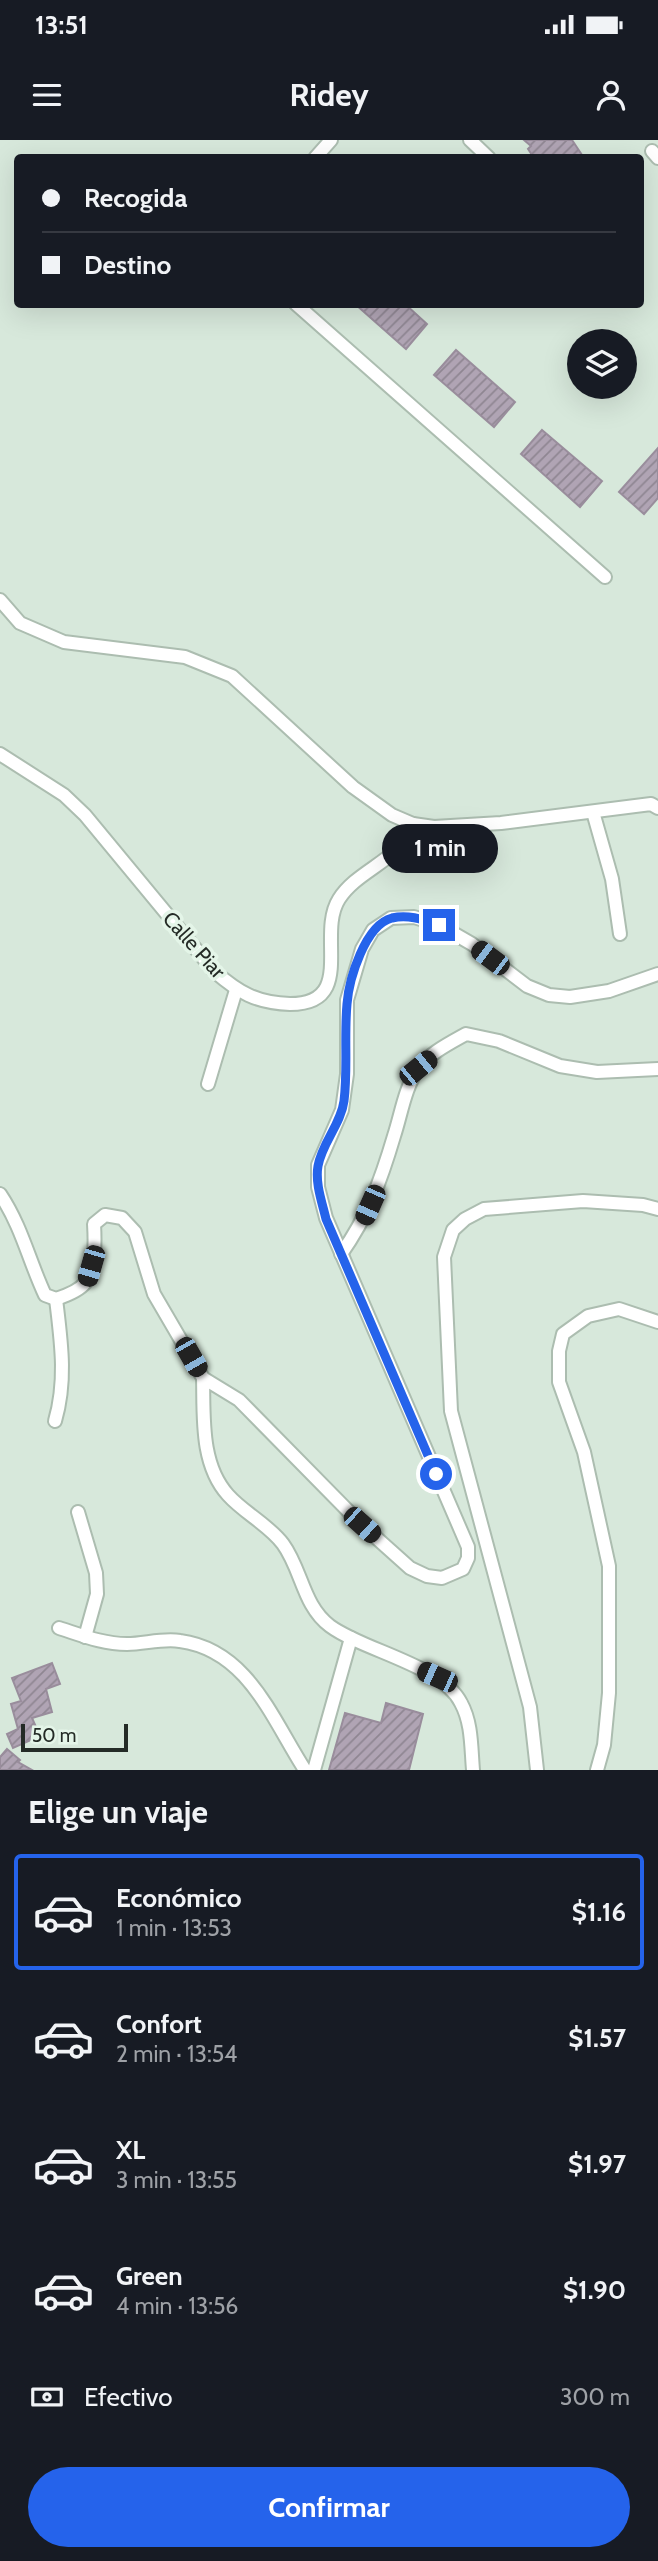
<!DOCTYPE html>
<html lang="es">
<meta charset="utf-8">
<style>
:root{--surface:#171b24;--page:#242831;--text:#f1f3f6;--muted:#9ea1a6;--line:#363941;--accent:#2563eb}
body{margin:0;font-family:Cabin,sans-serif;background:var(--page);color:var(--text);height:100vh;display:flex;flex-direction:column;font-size:26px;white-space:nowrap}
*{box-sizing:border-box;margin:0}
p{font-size:23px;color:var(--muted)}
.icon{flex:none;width:38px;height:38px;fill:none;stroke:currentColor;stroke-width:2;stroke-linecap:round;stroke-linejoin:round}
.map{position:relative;height:1630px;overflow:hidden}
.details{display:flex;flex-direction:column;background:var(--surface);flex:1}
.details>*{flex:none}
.banner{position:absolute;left:14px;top:14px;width:630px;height:154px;border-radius:7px;box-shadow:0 7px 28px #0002;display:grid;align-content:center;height:154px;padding:0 28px;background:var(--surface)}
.controls{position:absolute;left:567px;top:189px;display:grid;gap:14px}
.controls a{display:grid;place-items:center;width:70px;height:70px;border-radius:50%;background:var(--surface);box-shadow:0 7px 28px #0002;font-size:35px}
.scale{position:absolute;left:21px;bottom:18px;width:107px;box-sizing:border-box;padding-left:7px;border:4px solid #242b26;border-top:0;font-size:19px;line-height:24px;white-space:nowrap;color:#242b26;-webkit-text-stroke:5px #e4f5e8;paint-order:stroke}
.end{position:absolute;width:32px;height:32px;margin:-16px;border:9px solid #2563eb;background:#fff;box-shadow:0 0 0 4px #fff}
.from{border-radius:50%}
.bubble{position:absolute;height:49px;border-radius:24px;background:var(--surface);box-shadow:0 7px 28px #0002;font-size:23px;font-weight:700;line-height:49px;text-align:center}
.car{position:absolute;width:21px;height:42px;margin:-21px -10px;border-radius:9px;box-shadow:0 0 5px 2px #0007;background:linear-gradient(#222 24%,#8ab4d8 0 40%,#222 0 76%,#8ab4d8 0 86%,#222 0)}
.banner b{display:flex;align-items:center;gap:24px;height:66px;font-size:26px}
.banner b+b{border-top:2px solid var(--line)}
.banner i{width:18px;height:18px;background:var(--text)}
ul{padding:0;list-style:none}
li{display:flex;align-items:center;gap:21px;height:116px;margin:0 14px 10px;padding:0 14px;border:4px solid transparent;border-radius:7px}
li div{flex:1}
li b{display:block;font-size:26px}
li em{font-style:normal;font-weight:700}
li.current{border-color:var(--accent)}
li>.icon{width:63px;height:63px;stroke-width:1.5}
h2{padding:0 28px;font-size:32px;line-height:84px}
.pay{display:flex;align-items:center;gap:18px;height:77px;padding:0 28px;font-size:26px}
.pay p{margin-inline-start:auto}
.primary-button{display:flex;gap:14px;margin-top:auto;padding:14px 28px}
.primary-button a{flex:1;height:80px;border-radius:42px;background:var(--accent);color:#fff;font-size:28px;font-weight:700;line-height:80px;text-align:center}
.status{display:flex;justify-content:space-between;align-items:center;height:49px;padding:0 35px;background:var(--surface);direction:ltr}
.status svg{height:19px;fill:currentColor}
header{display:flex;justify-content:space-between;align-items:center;height:91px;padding:0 28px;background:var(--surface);font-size:32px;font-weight:700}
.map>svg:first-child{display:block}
</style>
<div class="status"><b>13:51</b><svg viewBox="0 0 49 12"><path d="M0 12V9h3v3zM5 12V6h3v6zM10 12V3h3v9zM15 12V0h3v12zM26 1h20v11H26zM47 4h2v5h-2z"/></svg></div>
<header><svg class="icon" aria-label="menu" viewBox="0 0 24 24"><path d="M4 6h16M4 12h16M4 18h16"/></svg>Ridey<svg class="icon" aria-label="person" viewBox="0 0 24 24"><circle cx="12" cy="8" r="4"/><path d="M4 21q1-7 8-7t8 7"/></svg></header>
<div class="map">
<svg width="658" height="1630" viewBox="0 0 658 1630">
<defs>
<pattern id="building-hatch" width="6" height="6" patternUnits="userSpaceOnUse" patternTransform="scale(1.75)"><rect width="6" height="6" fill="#b0a4b4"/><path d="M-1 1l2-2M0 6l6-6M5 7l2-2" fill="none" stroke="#8f8692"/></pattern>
</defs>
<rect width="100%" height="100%" fill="#d7e8db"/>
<!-- building -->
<g fill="url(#building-hatch)" stroke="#998d9c" stroke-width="2">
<polygon points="524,0 572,0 584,18 534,18 528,9 531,6"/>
<polygon points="355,164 405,164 427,184 406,209"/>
<polygon points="456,210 515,262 494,287 434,235"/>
<polygon points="542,290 602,341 580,367 521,314"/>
<polygon points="658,308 658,358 644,374 619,352"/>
<polygon points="52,1523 60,1544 46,1549 52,1572 32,1578 40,1596 13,1608 7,1594 18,1589 11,1564 21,1561 12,1538"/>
<polygon points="386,1563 423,1574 409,1630 329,1630 345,1573 381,1583"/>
<polygon points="7,1609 20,1620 18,1622 32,1630 0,1630 0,1617"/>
</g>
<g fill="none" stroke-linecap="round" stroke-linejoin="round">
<defs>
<g id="minor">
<polyline points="470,0 489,18"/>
<polyline points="652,11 658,18"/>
<polyline points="315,18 331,0"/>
<polyline points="296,164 605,437"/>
<polyline points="0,460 20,483 64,502 185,517 232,536 353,647 392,675 413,684 434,687 501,683 651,664 658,668"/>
<path d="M0 614 64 655 85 675 214 831C238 852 256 863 290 864 357 864 316 795 339 759 358 729 402 720 413 684"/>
<polyline points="593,672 612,739 620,794"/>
<polyline points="208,944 236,850"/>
<path d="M0 1054C22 1087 29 1121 45 1155L56 1159C65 1156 79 1151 85 1143 96 1130 95 1100 94 1084L105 1075 122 1078 135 1092 154 1154 203 1238"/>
<path d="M341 1114C368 1076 381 1040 394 996 401 975 405 947 418 929 428 914 450 903 466 894L499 901 560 926 597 932 658 929"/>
<path d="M55 1281C67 1240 61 1201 56 1159"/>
<polyline points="78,1372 96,1433 97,1454 85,1497"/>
<path d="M59 1488C81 1495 103 1504 127 1504 144 1504 163 1498 180 1501 248 1510 272 1579 305 1630"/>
<polyline points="314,1630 351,1498"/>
<path d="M473 1630C471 1607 472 1583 461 1563 442 1525 364 1511 330 1486 303 1466 302 1430 283 1404 269 1385 244 1373 228 1355 200 1324 204 1276 203 1238L239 1260 362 1385 410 1428 427 1436 442 1438 463 1429 468 1418V1407L326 1078 318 1047V1025L342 970 347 934V860L362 809 373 790 391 778 414 777 439 785 472 804 527 846 549 855 570 857 609 851 658 834"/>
<polyline points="537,1630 530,1567 451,1271 444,1117 453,1090 465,1079 484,1069 583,1061 643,1065 658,1069"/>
<polyline points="597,1630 604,1605 609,1553 609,1426 584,1312 559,1242 559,1211 563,1194 588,1176 619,1169 658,1182"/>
</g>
</defs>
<!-- minor casing -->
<use href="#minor" stroke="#acbdb0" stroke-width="16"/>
<!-- minor -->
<use href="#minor" stroke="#fff" stroke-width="12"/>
</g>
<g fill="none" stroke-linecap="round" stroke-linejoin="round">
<!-- route -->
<path stroke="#2563eb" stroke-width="9" d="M436 1334 326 1079C322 1062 315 1043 318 1026 322 1003 341 984 344 961 348 929 344 897 347 864 349 839 365 785 392 778 409 774 424 780 439 785"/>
</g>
<g text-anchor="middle" stroke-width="7" stroke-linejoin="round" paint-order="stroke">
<!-- street labels -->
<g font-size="21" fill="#242b26" stroke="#e4f5e8">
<text transform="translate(194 805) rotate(48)" y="7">Calle Piar</text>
</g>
</g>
</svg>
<div class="controls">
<a><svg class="icon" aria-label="layers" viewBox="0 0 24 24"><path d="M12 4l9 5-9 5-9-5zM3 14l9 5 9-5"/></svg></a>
</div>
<div class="scale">50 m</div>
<i class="end from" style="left:436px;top:1334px"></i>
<i class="end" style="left:439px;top:785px"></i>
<div class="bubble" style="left:382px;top:684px;width:116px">1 min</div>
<i class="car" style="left:490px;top:818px;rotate:307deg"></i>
<i class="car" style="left:418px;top:928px;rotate:51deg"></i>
<i class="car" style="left:370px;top:1065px;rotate:204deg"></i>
<i class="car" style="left:91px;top:1126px;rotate:196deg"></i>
<i class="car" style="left:191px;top:1217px;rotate:150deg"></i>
<i class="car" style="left:362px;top:1385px;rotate:132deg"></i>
<i class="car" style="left:437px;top:1537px;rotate:294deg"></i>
<div class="banner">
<b><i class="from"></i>Recogida</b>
<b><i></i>Destino</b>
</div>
</div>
<section class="details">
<h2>Elige un viaje</h2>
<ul>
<li class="current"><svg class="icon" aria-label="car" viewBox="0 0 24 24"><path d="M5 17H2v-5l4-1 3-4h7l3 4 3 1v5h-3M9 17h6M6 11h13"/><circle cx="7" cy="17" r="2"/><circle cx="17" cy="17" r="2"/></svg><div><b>Económico</b><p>1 min · 13:53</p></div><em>$1.16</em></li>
<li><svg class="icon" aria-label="car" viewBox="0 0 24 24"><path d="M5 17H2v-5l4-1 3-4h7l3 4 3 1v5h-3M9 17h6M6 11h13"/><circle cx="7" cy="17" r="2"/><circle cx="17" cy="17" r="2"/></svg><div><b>Confort</b><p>2 min · 13:54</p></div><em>$1.57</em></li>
<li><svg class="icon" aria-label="car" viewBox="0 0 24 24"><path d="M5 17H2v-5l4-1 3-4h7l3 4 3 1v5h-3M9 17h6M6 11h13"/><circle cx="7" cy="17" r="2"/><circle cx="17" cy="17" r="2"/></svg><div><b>XL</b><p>3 min · 13:55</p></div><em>$1.97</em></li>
<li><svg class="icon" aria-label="car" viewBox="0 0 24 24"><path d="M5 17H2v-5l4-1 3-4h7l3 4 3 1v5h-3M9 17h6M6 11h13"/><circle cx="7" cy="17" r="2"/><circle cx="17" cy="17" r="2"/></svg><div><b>Green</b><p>4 min · 13:56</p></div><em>$1.90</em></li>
</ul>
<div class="pay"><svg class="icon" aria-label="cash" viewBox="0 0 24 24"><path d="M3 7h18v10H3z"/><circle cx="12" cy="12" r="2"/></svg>Efectivo<p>300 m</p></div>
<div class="primary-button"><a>Confirmar</a></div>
</section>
